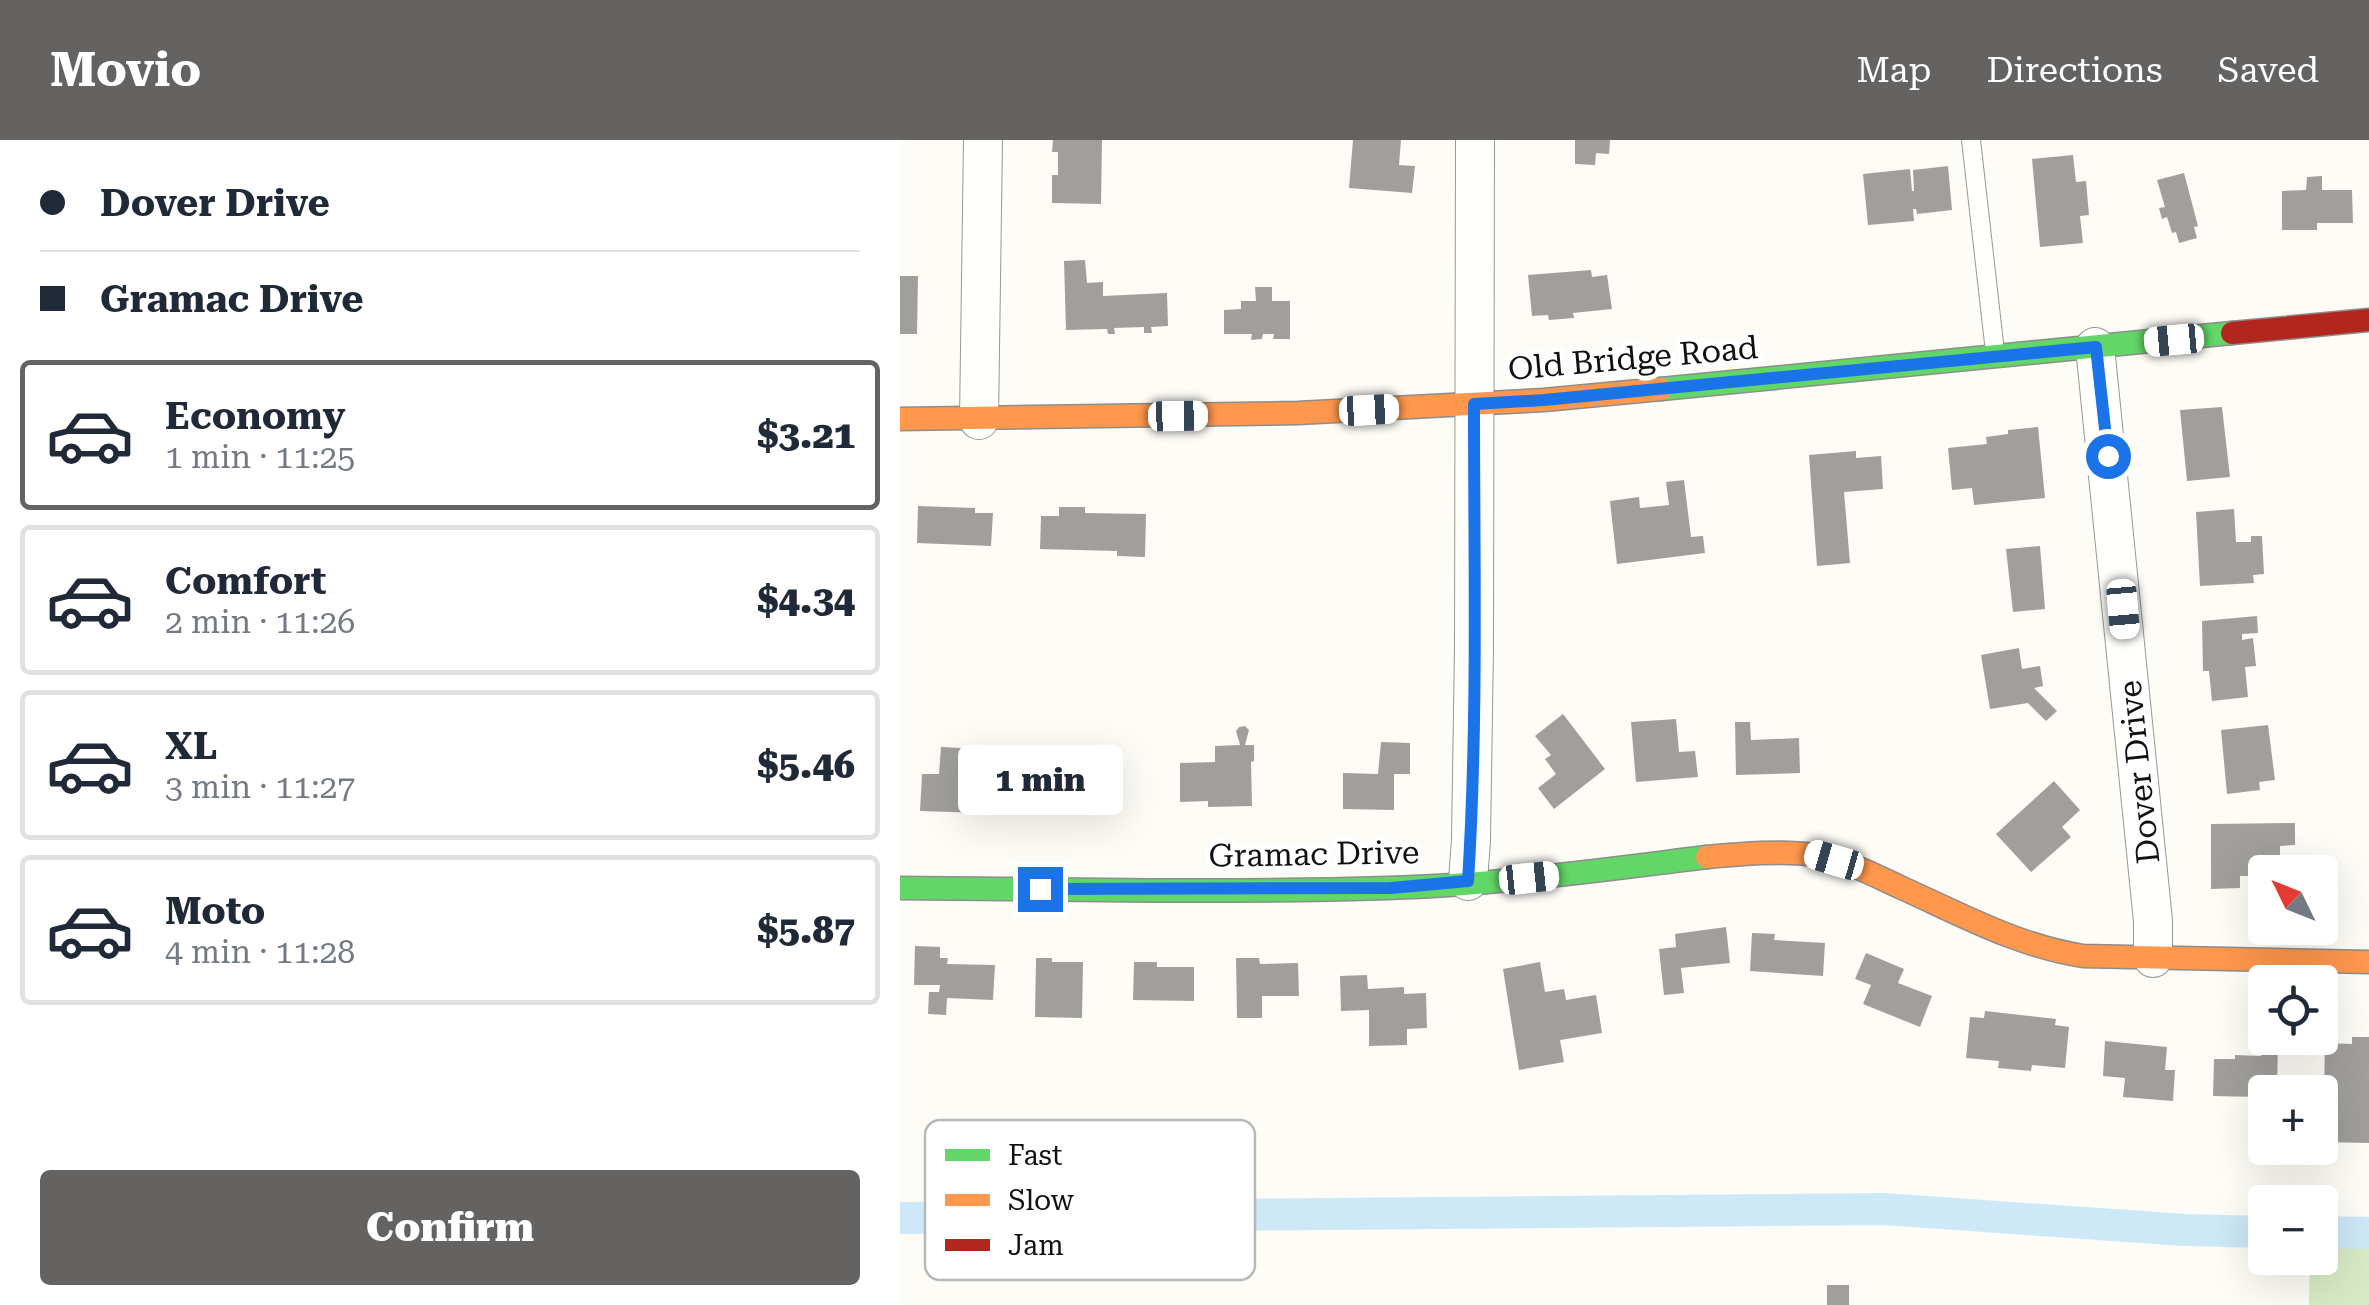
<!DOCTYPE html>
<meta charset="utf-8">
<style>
:root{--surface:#fff;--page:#f2f2f3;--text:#1f2937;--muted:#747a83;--line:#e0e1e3;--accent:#646362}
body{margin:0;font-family:"Roboto Serif",serif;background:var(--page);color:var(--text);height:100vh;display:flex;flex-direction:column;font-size:38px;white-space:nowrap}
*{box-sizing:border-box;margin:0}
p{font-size:32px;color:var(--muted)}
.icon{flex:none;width:55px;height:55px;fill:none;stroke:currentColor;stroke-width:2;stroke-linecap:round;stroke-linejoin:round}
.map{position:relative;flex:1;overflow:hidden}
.sheet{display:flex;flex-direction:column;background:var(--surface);width:900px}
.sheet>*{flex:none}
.banner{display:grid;align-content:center;height:220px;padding:0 40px;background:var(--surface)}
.needle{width:65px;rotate:313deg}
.controls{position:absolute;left:1348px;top:715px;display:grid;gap:20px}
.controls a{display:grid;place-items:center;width:90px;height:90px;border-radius:10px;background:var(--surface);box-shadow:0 10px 40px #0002;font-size:50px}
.end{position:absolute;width:45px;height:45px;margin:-22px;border:12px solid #1a73e8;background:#fff;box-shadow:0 0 0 5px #fff}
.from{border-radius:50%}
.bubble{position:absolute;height:70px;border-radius:10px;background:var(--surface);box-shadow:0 10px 40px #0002;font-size:32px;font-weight:800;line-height:70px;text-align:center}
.car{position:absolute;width:30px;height:60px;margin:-30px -15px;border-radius:12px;box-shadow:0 0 8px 2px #0007;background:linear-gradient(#fff 24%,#345 0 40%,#fff 0 76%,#345 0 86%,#fff 0)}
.banner b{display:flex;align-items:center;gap:35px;height:95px;font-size:38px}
.banner b+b{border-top:2px solid var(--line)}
.banner i{width:25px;height:25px;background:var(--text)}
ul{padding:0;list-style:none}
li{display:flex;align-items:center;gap:30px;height:150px;margin:0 20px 15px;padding:0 20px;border:5px solid var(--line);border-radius:10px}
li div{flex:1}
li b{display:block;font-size:38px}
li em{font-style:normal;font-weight:800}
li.active{border-color:var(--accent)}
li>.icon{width:90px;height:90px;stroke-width:1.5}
.button{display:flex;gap:20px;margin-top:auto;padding:20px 40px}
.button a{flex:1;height:115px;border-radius:10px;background:var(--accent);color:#fff;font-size:40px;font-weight:800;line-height:115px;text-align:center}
header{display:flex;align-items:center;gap:60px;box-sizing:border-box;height:140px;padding:0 50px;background:var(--accent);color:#fff}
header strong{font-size:48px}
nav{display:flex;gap:55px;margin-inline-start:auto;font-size:35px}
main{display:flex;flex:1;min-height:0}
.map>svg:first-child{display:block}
</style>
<header>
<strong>Movio</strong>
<nav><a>Map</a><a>Directions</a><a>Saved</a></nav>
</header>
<main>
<section class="sheet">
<div class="banner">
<b><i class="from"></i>Dover Drive</b>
<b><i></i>Gramac Drive</b>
</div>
<ul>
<li class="active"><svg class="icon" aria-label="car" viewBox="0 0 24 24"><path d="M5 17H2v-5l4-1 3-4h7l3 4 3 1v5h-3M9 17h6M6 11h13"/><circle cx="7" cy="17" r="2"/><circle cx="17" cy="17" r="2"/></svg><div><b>Economy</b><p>1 min · 11:25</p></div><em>$3.21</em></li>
<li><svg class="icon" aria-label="car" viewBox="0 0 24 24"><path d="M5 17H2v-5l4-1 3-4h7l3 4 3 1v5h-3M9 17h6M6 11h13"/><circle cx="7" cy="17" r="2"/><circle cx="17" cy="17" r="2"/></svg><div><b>Comfort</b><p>2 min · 11:26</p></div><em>$4.34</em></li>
<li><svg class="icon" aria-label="car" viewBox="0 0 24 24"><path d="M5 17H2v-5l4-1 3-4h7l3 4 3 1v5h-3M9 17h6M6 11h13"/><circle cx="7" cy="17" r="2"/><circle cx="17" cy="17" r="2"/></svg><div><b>XL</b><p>3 min · 11:27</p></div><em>$5.46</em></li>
<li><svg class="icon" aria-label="car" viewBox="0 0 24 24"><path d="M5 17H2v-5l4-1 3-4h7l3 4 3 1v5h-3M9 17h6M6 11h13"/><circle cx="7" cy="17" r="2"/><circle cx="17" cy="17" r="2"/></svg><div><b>Moto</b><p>4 min · 11:28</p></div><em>$5.87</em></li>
</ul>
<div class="button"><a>Confirm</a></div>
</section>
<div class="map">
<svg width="1469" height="1165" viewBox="0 0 1469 1165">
<rect width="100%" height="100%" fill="#fdfcf7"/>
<!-- forest -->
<polygon fill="#d8eac5" points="1469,1091 1469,1165 1409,1165 1410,1118 1420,1118 1420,1092"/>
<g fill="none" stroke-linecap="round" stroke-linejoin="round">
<!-- canal -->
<g stroke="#cde8f7" stroke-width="32">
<polyline points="0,1078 983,1069 1285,1090 1365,1092"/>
<polyline points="1420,1092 1469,1093"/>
</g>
</g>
<!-- building -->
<g fill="#a19f9c">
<polygon points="153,0 202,0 201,64 152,63 152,35 158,35 158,12 152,12"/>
<polygon points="453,0 501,0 499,25 515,26 512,53 449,48"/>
<polygon points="675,0 710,0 709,14 696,13 695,25 675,24"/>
<polygon points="1173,15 1176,42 1186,41 1189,75 1180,76 1183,103 1140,107 1132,19"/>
<polygon points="1048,26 1052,70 1017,74 1016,69 1013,69 1014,81 968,85 963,34 1010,29 1012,51 1014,51 1013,30"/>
<polygon points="1284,33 1298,86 1294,87 1297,98 1279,103 1276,92 1272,93 1267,77 1262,79 1259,68 1265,67 1257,40"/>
<polygon points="1422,36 1422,50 1452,50 1453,83 1417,83 1417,90 1382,90 1382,51 1406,50 1407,37"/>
<polygon points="185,120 187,143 203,142 203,156 267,153 268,186 251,187 252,193 244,193 244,187 214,188 215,194 208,194 207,189 166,190 164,121"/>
<polygon points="691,130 692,137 707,135 712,169 673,173 674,178 649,180 648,175 632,176 628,135"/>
<polygon points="0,136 18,136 17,194 0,194"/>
<polygon points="355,147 372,147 372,161 390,161 390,199 373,199 374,194 363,194 362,199 351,200 352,194 324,194 324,170 341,169 341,161 356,161"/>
<polygon points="1322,267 1330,337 1287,341 1280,270"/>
<polygon points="1138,287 1145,358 1074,365 1072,348 1052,350 1048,308 1087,304 1086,297 1108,294 1108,290"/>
<polygon points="956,311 956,318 981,316 983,349 944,352 950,423 917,426 909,315"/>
<polygon points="784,340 791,397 803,396 805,413 717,424 710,361 739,357 740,368 769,365 766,342"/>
<polygon points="18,366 75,368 75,373 93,373 91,406 17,403"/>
<polygon points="159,367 185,367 185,373 246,374 245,417 217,416 217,411 140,409 141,376 159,376"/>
<polygon points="1334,369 1336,402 1351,402 1351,396 1362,396 1364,434 1353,435 1354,443 1300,446 1296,372"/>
<polygon points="1140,406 1145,469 1113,472 1106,409"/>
<polygon points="1357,476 1358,493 1342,494 1342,500 1353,498 1356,526 1345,527 1348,557 1312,561 1309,531 1303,531 1302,481"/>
<polygon points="1119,508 1122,529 1140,526 1143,546 1134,548 1157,571 1146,581 1128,563 1090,569 1081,515"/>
<polygon points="663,574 705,629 654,669 638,648 656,634 645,619 651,615 635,596"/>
<polygon points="776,579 779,612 795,611 798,637 736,642 731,582"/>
<polygon points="835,582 850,582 851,600 899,598 900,633 836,635"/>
<polygon points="1368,585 1375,640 1359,642 1360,650 1327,654 1321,590"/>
<polygon points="345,586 349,590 345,605 354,605 354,621 351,622 352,666 308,667 308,661 280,662 280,623 315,622 315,606 340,605 336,591 339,587"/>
<polygon points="481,602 510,603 510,634 494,634 494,670 443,669 443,633 478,634"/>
<polygon points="41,607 61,608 60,635 83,636 82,673 20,671 22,634 39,634"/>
<polygon points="152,621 174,622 173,637 195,638 193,675 131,671 133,634 151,635"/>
<polygon points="1154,641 1180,670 1162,687 1171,697 1131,732 1096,694"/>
<polygon points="1395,683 1395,705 1380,706 1380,732 1365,732 1365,736 1340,736 1340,748 1311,749 1311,684"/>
<polygon points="826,787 830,823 781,828 784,853 764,855 759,809 776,807 775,794"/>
<polygon points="852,793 875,794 874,800 925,803 923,836 850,831"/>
<polygon points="15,806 40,807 40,818 48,818 47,824 95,825 93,860 47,858 46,875 28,874 29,852 39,852 40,845 14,845"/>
<polygon points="966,813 1004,829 998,843 1032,856 1020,887 963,864 971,845 955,839"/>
<polygon points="136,818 152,818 152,822 183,822 182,878 135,877"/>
<polygon points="336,818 359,818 360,824 398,823 399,856 362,856 362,878 337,878"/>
<polygon points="234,822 257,822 257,827 294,827 294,861 233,860"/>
<polygon points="640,822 645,852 664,849 666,860 696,855 702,893 660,900 664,922 619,930 603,829"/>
<polygon points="467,835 468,849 504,847 504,854 526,853 527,888 507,889 507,905 469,906 469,870 441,871 440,836"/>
<polygon points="1085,871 1156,879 1155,885 1169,887 1165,928 1132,925 1131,931 1098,928 1099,921 1066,918 1070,877 1084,878"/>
<polygon points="1452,897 1469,897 1469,1003 1423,1002 1425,903 1452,904"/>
<polygon points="1363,899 1378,899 1377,952 1365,952 1365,976 1359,975 1359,957 1313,956 1314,919 1335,919 1335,915 1361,916"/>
<polygon points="1205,901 1267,907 1265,930 1275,930 1273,961 1223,957 1225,938 1203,936"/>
<rect x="927" y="1145" width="22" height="20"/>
</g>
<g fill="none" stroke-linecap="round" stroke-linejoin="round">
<defs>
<polyline id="lane" points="1071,0 1095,212"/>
<g id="street">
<polyline points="1195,207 1253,781 1253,818"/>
<polyline points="79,280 83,0"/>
<polyline points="568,741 571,700 574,507 575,0"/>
</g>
<g id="fast">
<polyline points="761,249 1332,193"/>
<path d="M0 748C163 749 326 753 488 748 595 745 701 730 807 717"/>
</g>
<g id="slow">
<polyline points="0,279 398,273 644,260 761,249"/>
<path d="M807 717C839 714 884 710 915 715 946 720 974 735 1002 748 1062 775 1118 806 1183 816L1469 822"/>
</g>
<polyline id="jam" points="1332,193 1469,180"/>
</defs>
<!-- lane casing -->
<use href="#lane" stroke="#979795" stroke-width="20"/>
<!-- street casing -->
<use href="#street" stroke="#979795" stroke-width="40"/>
<!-- fast casing -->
<use href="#fast" stroke="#8e8d8b" stroke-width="25"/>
<!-- slow casing -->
<use href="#slow" stroke="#8e8d8b" stroke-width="25"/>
<!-- jam casing -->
<use href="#jam" stroke="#8e8d8b" stroke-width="25"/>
<!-- lane -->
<use href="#lane" stroke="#fffffe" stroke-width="18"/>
<!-- street -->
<use href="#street" stroke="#fffffe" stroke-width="38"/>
<!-- fast -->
<use href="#fast" stroke="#63d668" stroke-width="22"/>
<!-- slow -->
<use href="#slow" stroke="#ff974d" stroke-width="22"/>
<!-- jam -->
<use href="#jam" stroke="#b3261e" stroke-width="22"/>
</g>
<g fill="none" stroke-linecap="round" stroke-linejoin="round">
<!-- route -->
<path stroke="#1a73e8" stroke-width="12" d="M140 749 491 748 568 741C578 582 574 422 574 264L644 260 1196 207 1208 316"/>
</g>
<g text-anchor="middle" stroke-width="10" stroke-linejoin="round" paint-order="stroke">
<!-- street labels -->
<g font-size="32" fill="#111" stroke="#fff">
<text transform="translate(733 218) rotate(-5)" y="11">Old Bridge Road</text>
<text transform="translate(1239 632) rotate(-96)" y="11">Dover Drive</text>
<text transform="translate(414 714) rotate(-1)" y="11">Gramac Drive</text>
</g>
</g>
<!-- legend -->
<rect x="25" y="980" width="330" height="160" rx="15" fill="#fff" stroke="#b8b8b8" stroke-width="2.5"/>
<rect x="45" y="1009" width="45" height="12" fill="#63d668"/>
<rect x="45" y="1054" width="45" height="12" fill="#ff974d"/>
<rect x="45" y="1099" width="45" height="12" fill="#b3261e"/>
<g font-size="28" fill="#111">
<text x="108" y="1025">Fast</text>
<text x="108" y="1070">Slow</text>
<text x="108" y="1115">Jam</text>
</g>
</svg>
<div class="controls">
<a><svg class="needle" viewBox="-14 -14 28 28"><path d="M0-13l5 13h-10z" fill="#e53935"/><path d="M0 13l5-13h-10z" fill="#747a83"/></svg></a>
<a><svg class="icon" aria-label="locate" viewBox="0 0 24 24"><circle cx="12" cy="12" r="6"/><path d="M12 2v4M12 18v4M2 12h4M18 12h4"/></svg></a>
<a>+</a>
<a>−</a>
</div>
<i class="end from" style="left:1208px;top:316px"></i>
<i class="end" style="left:140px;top:749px"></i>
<div class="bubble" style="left:58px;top:605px;width:165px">1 min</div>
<i class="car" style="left:1274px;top:200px;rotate:265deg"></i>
<i class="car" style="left:469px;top:270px;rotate:87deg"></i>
<i class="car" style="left:278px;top:276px;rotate:89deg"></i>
<i class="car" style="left:1223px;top:469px;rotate:175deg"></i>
<i class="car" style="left:934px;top:720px;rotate:286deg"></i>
<i class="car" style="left:629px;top:738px;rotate:84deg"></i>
</div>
</main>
